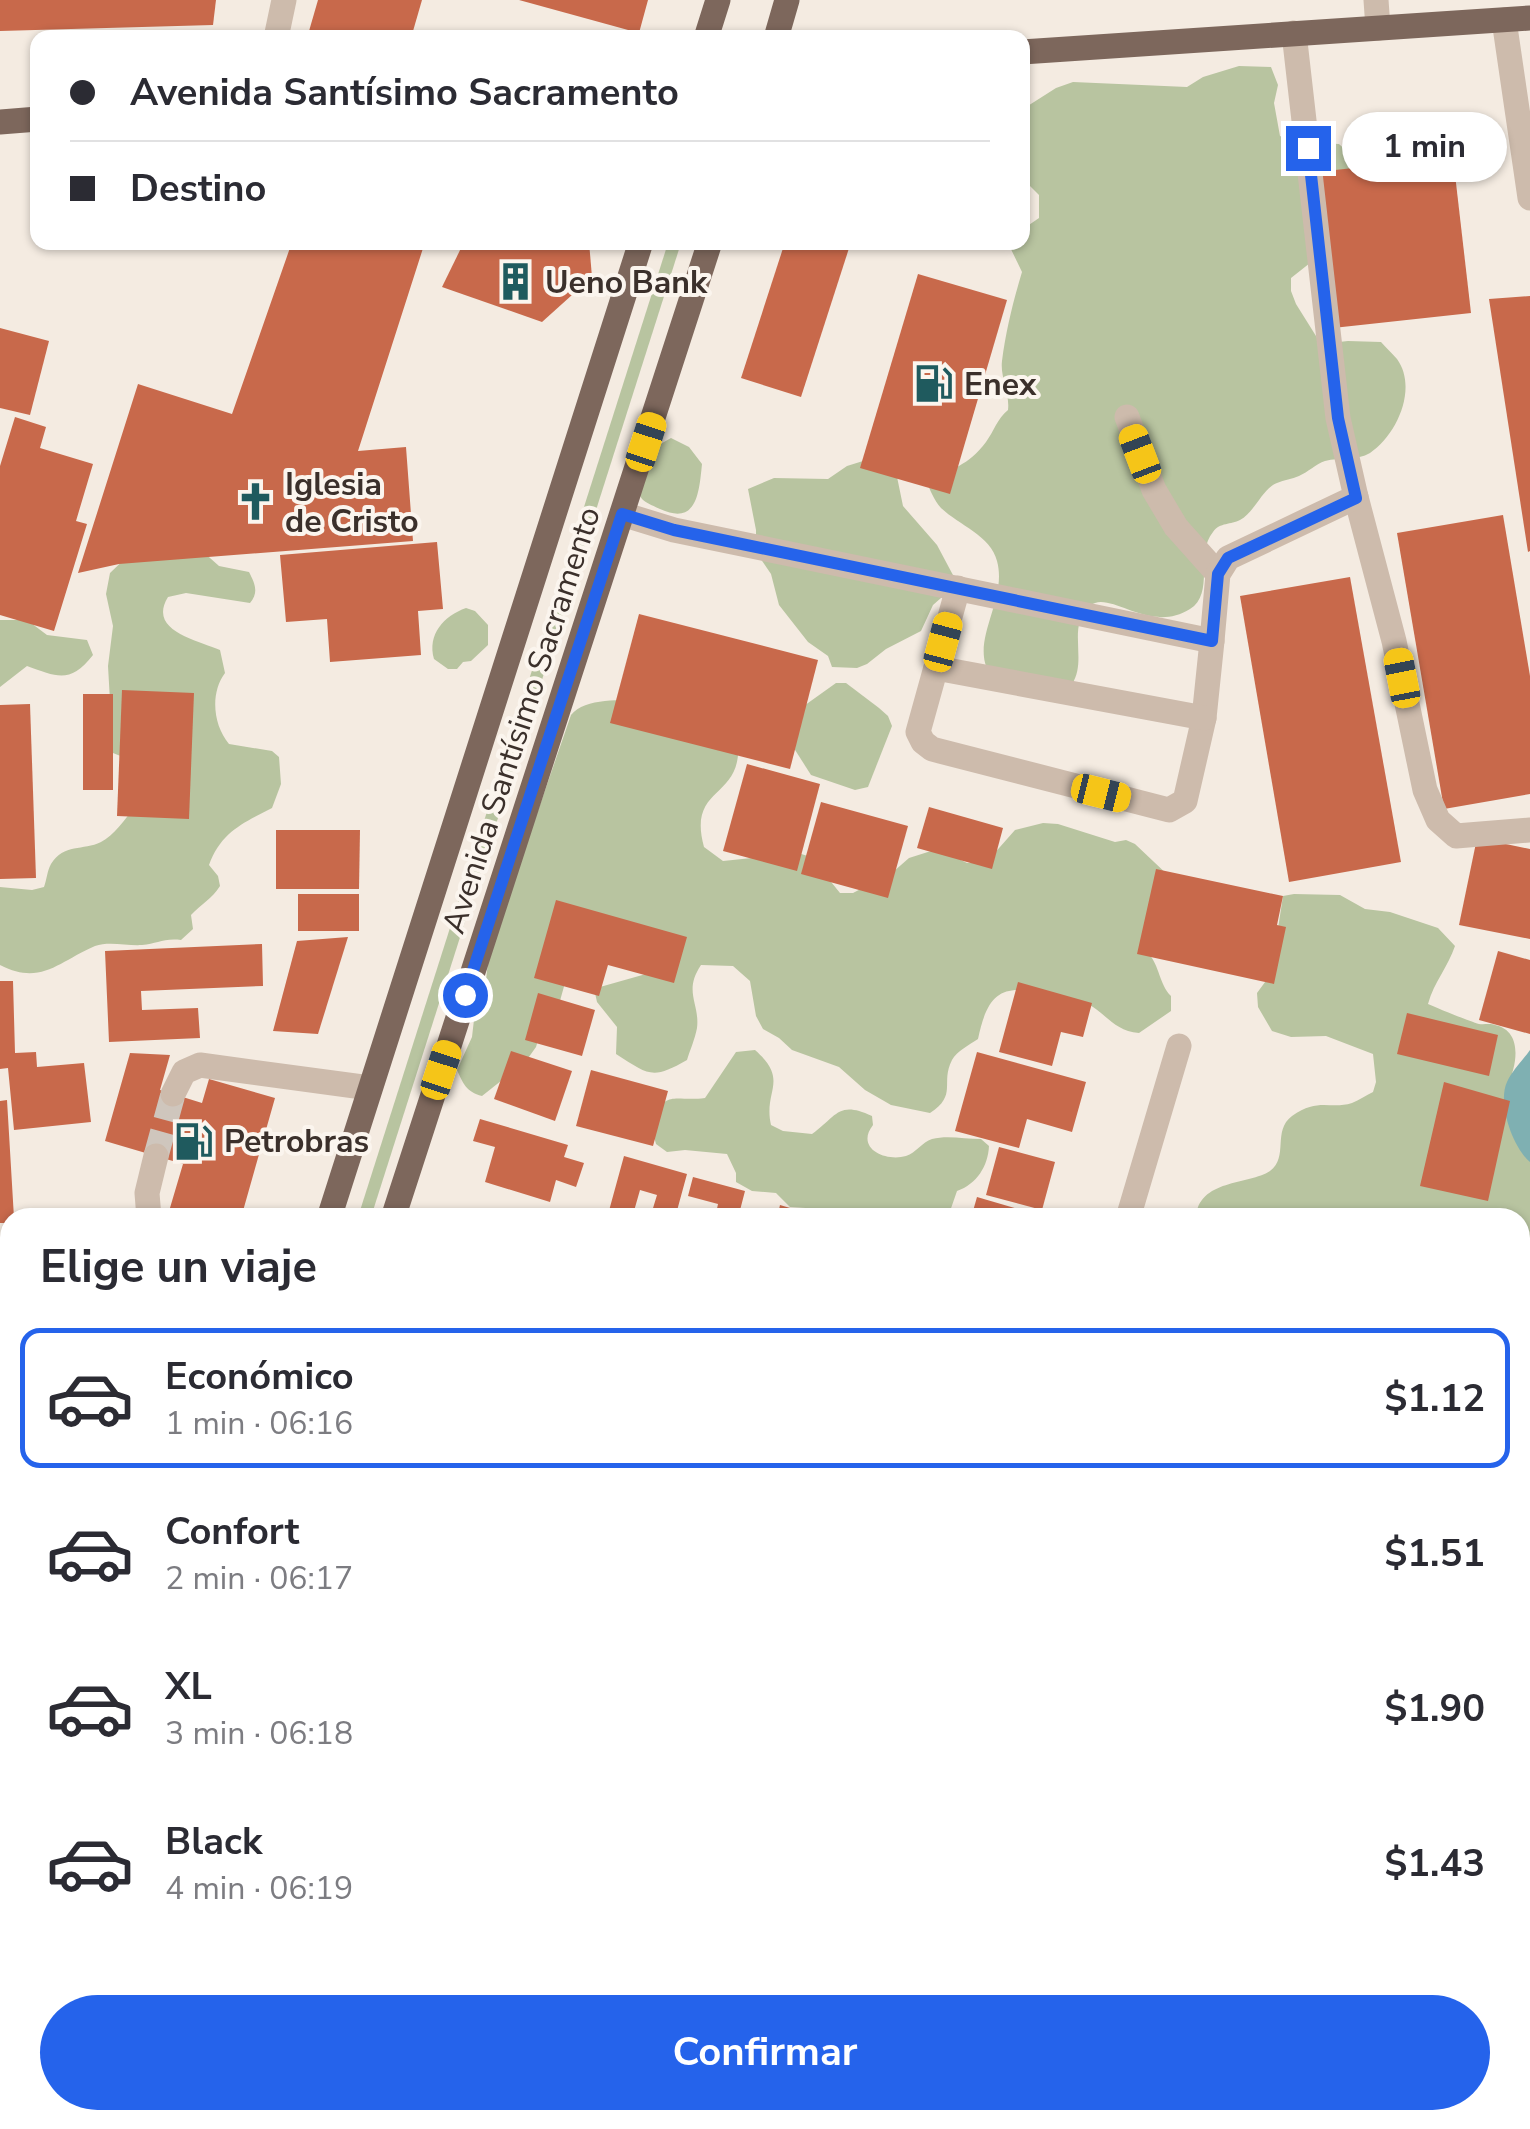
<!DOCTYPE html>
<html lang="es">
<meta charset="utf-8">
<style>
:root{--surface:#fff;--page:#f2f2f3;--text:#2b2b33;--muted:#7c7c81;--line:#e1e1e2;--accent:#2563eb}
body{margin:0;font-family:"Nunito Sans",sans-serif;background:var(--page);color:var(--text);height:100vh;display:flex;flex-direction:column;font-size:38px;white-space:nowrap}
*{box-sizing:border-box;margin:0}
p{font-size:32px;color:var(--muted)}
.icon{flex:none;width:55px;height:55px;fill:none;stroke:currentColor;stroke-width:2;stroke-linecap:round;stroke-linejoin:round}
.map{position:relative;flex:1;overflow:hidden}
.side{position:absolute;left:0px;top:1208px;width:1530px;height:922px;display:flex;flex-direction:column;background:var(--surface);border-radius:30px 30px 0 0;box-shadow:0 2px 8px #0004}
.side>*{flex:none}
.guide{position:absolute;left:30px;top:30px;width:1000px;height:220px;border-radius:20px;box-shadow:0 2px 8px #0004;display:grid;align-content:center;height:220px;padding:0 40px;background:var(--surface)}
.end{position:absolute;width:45px;height:45px;margin:-22px;border:12px solid #2563eb;background:#fff;box-shadow:0 0 0 5px #fff}
.from{border-radius:50%}
.bubble{position:absolute;height:70px;border-radius:35px;background:var(--surface);box-shadow:0 2px 8px #0004;font-size:32px;font-weight:700;line-height:70px;text-align:center}
.car{position:absolute;width:30px;height:60px;margin:-30px -15px;border-radius:12px;box-shadow:0 0 8px 2px #0007;background:linear-gradient(#f5c518 24%,#345 0 40%,#f5c518 0 76%,#345 0 86%,#f5c518 0)}
.guide b{display:flex;align-items:center;gap:35px;height:95px;font-size:38px}
.guide b+b{border-top:2px solid var(--line)}
.guide i{width:25px;height:25px;background:var(--text)}
ul{padding:0;list-style:none}
li{display:flex;align-items:center;gap:30px;height:140px;margin:0 20px 15px;padding:0 20px;border:5px solid transparent;border-radius:20px}
li div{flex:1}
li b{display:block;font-size:38px}
li em{font-style:normal;font-weight:700}
li.current{border-color:var(--accent)}
li>.icon{width:90px;height:90px;stroke-width:1.5}
h2{padding:0 40px;font-size:45px;line-height:120px}
.primary-button{display:flex;gap:20px;margin-top:auto;padding:20px 40px}
.primary-button a{flex:1;height:115px;border-radius:60px;background:var(--accent);color:#fff;font-size:40px;font-weight:700;line-height:115px;text-align:center}
.map>svg:first-child{display:block}
</style>
<div class="map">
<svg width="1530" height="2129" viewBox="0 0 1530 2129">
<rect width="100%" height="100%" fill="#f4ebe1"/>
<!-- green -->
<g fill="#b8c4a0">
<path d="M1239 66 1271 67 1278 85 1274 103 1280 136 1293 142 1339 144 1355 159 1358 175 1310 263 1291 278V291L1296 304 1321 344 1348 341 1381 342C1386 348 1392 353 1397 359 1418 388 1397 435 1370 453 1357 461 1340 457 1325 461 1316 464 1308 472 1299 476 1292 479 1284 480 1277 483 1262 489 1255 512 1240 520 1231 525 1220 522 1213 532 1195 553 1215 594 1190 609 1149 635 1109 589 1090 606 1066 626 1088 660 1072 684L990 674C969 641 1008 601 997 561 991 536 959 525 941 508 934 500 930 490 926 480 952 469 968 466 986 442 994 431 997 419 1008 410 1010 393 1000 377 1002 361 1006 330 1013 302 1022 272L1008 243 1022 242 1023 229 1039 218V195L1023 179V109L1056 88 1073 82 1187 87 1203 77Z"/>
<polygon points="668,243 681,243 371,1217 358,1217"/>
<path d="M671 438 689 447 702 464C699 493 697 526 660 509 641 500 642 502 634 482L643 454Z"/>
<polygon points="863,461 896,472 903,506 937,545 954,577 949,591 933,605 921,631 886,649 867,664 857,668 832,667 828,656 808,642 779,605 771,574 756,552 756,530 748,489 774,478 828,479 847,466"/>
<path d="M134 550H201L219 566 249 572C255 584 259 592 250 603L186 593 168 597C147 631 198 640 220 650L225 673C210 693 213 725 229 744L272 751 279 757 281 784 272 808C243 823 221 832 209 865L218 876 220 886C212 899 201 904 191 915L193 929 181 940C163 938 157 944 142 945 127 946 109 941 95 946 58 962 41 986 0 965V887L32 890 44 887C47 879 47 871 51 864 64 843 83 851 101 842 113 836 126 819 134 807L123 757 113 753 108 666 113 626 106 594 110 573Z"/>
<path d="M466 608 475 611 488 625V645L471 661 463 662 457 669H448L434 659C427 634 444 616 466 608Z"/>
<path d="M0 620H27L47 635 87 640 93 655C70 684 58 677 27 666L0 687Z"/>
<polygon points="836,683 846,683 879,708 888,716 892,726 868,787 855,790 811,775 790,742 787,718"/>
<path d="M644 699 738 744C742 800 687 785 704 847L723 861 798 853 811 857 840 893H853L893 872 909 858 931 851 945 852 967 863H981L992 856 1015 830 1043 823 1058 824 1115 842 1126 840 1135 844 1172 879 1148 953C1160 966 1159 984 1171 996V1011L1139 1033C1117 1031 1110 1019 1093 1007 1084 1000 1068 999 1056 996 1006 984 989 986 978 1039 969 1045 957 1051 952 1060 940 1083 958 1095 930 1113L891 1105 865 1090 839 1067 792 1050 779 1038 763 1029 756 1016 750 981 733 966 701 965C683 992 700 1003 697 1028 695 1039 690 1050 687 1060 652 1080 649 1075 616 1054L617 1027 597 1002 595 993 600 987 653 972 667 941 568 972 558 1008 542 1027 536 1047 526 1061 482 1096C466 1092 463 1083 457 1070L472 1037 475 1011 485 989 489 953 571 715C585 697 623 701 644 699Z"/>
<path d="M1294 894 1340 895 1365 909 1390 912 1438 928 1455 946C1448 967 1434 982 1428 1004 1439 1009 1469 1021 1479 1024 1484 1025 1490 1023 1495 1025 1523 1031 1517 1065 1508 1084L1530 1146V1497L1522 1505 1520 1218H1196C1198 1179 1249 1185 1270 1171 1289 1157 1272 1131 1292 1116 1319 1097 1330 1110 1352 1103 1359 1100 1367 1095 1373 1092L1376 1082 1373 1054 1326 1036 1291 1037 1272 1031 1258 1007 1257 993 1271 974 1283 896Z"/>
<path d="M755 1050C790 1081 763 1090 771 1125L783 1131 812 1134C837 1116 838 1100 872 1116L873 1125C855 1148 885 1162 906 1156 916 1153 922 1142 932 1139 947 1135 965 1139 981 1139L989 1146C988 1166 977 1184 957 1191L948 1217H840L821 1209 790 1207 776 1193 752 1191 736 1182V1173L727 1154 685 1150 667 1152 656 1144 649 1118C670 1089 675 1102 705 1098L736 1052Z"/>
<polygon points="1530,1739 1530,1910 1520,1910 1520,1740"/>
<polygon points="1044,2120 1199,2120 1180,2129 1040,2129"/>
</g>
<!-- water -->
<path fill="#7fb0b2" d="M1530 1050V1162C1513 1148 1497 1103 1507 1082 1512 1071 1523 1060 1530 1050Z"/>
<!-- building -->
<g fill="#c8694b">
<polygon points="0,0 216,0 213,25 0,31"/>
<polygon points="318,0 422,0 411,38 307,38"/>
<polygon points="519,0 648,0 639,33"/>
<polygon points="1453,157 1471,313 1333,328 1317,172"/>
<polygon points="292,242 425,242 358,451 406,447 413,541 119,564 78,573 138,384 232,414"/>
<polygon points="464,242 589,242 592,277 542,322 442,287"/>
<polygon points="785,242 851,242 801,397 741,378"/>
<polygon points="918,274 1007,300 950,494 860,468"/>
<polygon points="1530,296 1530,551 1528,552 1489,299"/>
<polygon points="0,328 49,341 30,415 0,408"/>
<polygon points="15,417 46,427 40,448 93,464 76,521 87,524 54,631 0,615 0,466"/>
<polygon points="1503,515 1530,676 1530,794 1444,809 1397,533"/>
<polygon points="437,542 443,609 418,611 421,655 330,662 327,619 286,622 280,555"/>
<polygon points="1350,577 1401,862 1289,882 1240,596"/>
<polygon points="639,614 818,660 790,769 610,723"/>
<polygon points="122,690 194,693 189,819 117,816"/>
<rect x="83" y="694" width="30" height="96"/>
<polygon points="30,704 36,878 0,879 0,705"/>
<polygon points="747,764 820,784 797,871 723,851"/>
<polygon points="821,802 908,826 888,898 801,874"/>
<polygon points="929,807 1003,828 992,869 917,848"/>
<polygon points="276,830 360,830 359,889 276,889"/>
<polygon points="1477,838 1530,849 1530,939 1459,925"/>
<polygon points="1156,869 1283,896 1277,925 1286,927 1274,984 1137,954"/>
<rect x="298" y="894" width="61" height="37"/>
<polygon points="556,900 687,937 674,983 608,965 599,996 534,978"/>
<polygon points="348,937 318,1034 273,1031 297,941"/>
<polygon points="262,944 263,986 141,991 142,1010 198,1008 200,1038 109,1042 105,951"/>
<polygon points="1498,951 1530,960 1530,1034 1479,1020"/>
<polygon points="0,981 13,981 15,1053 36,1052 37,1067 84,1063 91,1122 14,1130 8,1068 0,1069"/>
<polygon points="1018,982 1092,1003 1083,1037 1061,1032 1052,1066 999,1052"/>
<polygon points="538,993 595,1010 582,1056 525,1040"/>
<polygon points="1407,1013 1498,1035 1489,1076 1397,1054"/>
<polygon points="511,1051 572,1071 555,1121 494,1099"/>
<polygon points="977,1052 1086,1082 1072,1132 1027,1119 1019,1148 955,1131"/>
<polygon points="130,1053 170,1055 160,1090 173,1094 202,1103 209,1079 275,1098 241,1218 167,1218 183,1164 105,1141"/>
<polygon points="591,1070 668,1091 653,1146 576,1126"/>
<polygon points="1444,1082 1510,1101 1488,1201 1420,1186"/>
<polygon points="7,1100 14,1218 10,1218 10,1223 0,1223 0,1101"/>
<polygon points="480,1119 568,1145 564,1157 584,1163 576,1187 556,1180 550,1202 485,1182 495,1147 473,1141"/>
<polygon points="999,1147 1055,1162 1042,1210 986,1195"/>
<polygon points="624,1156 687,1174 675,1218 650,1218 657,1195 640,1190 632,1218 607,1218"/>
<polygon points="693,1177 745,1191 738,1218 715,1218 718,1204 688,1196"/>
<polygon points="977,1197 1039,1215 1038,1218 971,1218"/>
<polygon points="780,1205 810,1214 809,1218 777,1218"/>
<polygon points="1520,1243 1530,1246 1530,1350 1521,1379"/>
<rect x="0" y="1355" width="10" height="114"/>
<polygon points="0,1556 10,1559 10,1693 0,1690"/>
<polygon points="0,1852 10,1855 10,1907 1,1935"/>
<polygon points="1520,1935 1530,1938 1530,1998 1520,1994"/>
<polygon points="1520,2001 1530,2004 1530,2064 1520,2061"/>
<polygon points="1520,2080 1530,2083 1530,2129 1500,2121 1520,2120"/>
<polygon points="674,2120 753,2120 750,2129 671,2129"/>
<polygon points="929,2120 989,2120 986,2129 926,2129"/>
<polygon points="1361,2120 1476,2120 1500,2128 1358,2129"/>
</g>
<g fill="none" stroke-linecap="round" stroke-linejoin="round">
<!-- minor-tunnel -->
<polyline stroke="#cfc6bd" stroke-width="25" stroke-dasharray="25 12" stroke-linecap="butt" points="156,1156 173,1094"/>
<!-- minor -->
<g stroke="#cdbbac" stroke-width="25">
<polyline points="1376,0 1378,28"/>
<polyline points="1504,20 1530,198"/>
<polyline points="276,38 284,0"/>
<polyline points="1127,417 1154,490 1176,527 1218,574"/>
<polyline points="1356,497 1394,641 1425,790 1438,820 1456,836 1530,830"/>
<polyline points="622,514 674,530 1212,641 1218,574 1228,558 1356,497 1338,418 1294,33"/>
<polyline points="958,588 918,732 923,742 932,749 1169,810 1185,801 1204,718 1212,641"/>
<polyline points="936,668 1204,718"/>
<polyline points="173,1094 184,1072 200,1065 370,1088"/>
<polyline points="149,1218 147,1193 156,1156"/>
<polyline points="1128,1218 1179,1046"/>
<polyline points="0,1268 10,1268"/>
<polyline points="1520,1692 1530,1695"/>
<polyline points="0,1802 10,1805"/>
<polyline points="597,2120 620,2129"/>
<polyline points="811,2129 815,2120"/>
<polyline points="852,2129 855,2120"/>
</g>
<!-- major -->
<g stroke="#7d675c" stroke-width="25">
<polyline points="706,38 718,0"/>
<polyline points="776,38 787,0"/>
<polyline points="1022,52 1530,18"/>
<polyline points="0,122 38,119"/>
<polyline points="329,1218 641,242"/>
<polyline points="393,1218 710,242"/>
<polyline points="40,2129 42,2120"/>
<polyline points="99,2129 102,2120"/>
</g>
</g>
<g fill="none" stroke-linecap="round" stroke-linejoin="round">
<!-- route -->
<polyline stroke="#2563eb" stroke-width="12" points="465,995 622,514 674,530 1212,641 1218,574 1228,558 1356,498 1338,418 1308,148"/>
</g>
<!-- icons -->
<defs>
<symbol id="building-bare" viewBox="-9 -9 18 18"><path d="M-4-6H4V6H1V3H-1V6H-4ZM-2.5-4.3h1.7v1.8h-1.7ZM.8-4.3h1.7v1.8H.8ZM-2.5-1h1.7V.8h-1.7ZM.8-1h1.7V.8H.8Z" fill="#1f5a5e" stroke="#fbf5ee" stroke-width="2.5" paint-order="stroke"/></symbol>
<symbol id="fuel-bare" viewBox="-9 -9 18 18"><path d="M-5.5-6h7V0h2V4h1.3V-2.5L3-4.5l.8-.8L6-3V5H2.5V1h-1V6h-7ZM-4.2-4.7v3.2H.2V-4.7Z" fill="#1f5a5e" stroke="#fbf5ee" stroke-width="2.5" paint-order="stroke"/></symbol>
<symbol id="church-bare" viewBox="-9 -9 18 18"><path d="M-1.2-6h2.4v3.5h3.3v2.4h-3.3V6h-2.4V-.1h-3.3v-2.4h3.3Z" fill="#1f5a5e" stroke="#fbf5ee" stroke-width="2.5" paint-order="stroke"/></symbol>
</defs>
<g fill-rule="evenodd">
<use href="#building-bare" x="488" y="254" width="55" height="55"/>
<use href="#fuel-bare" x="906" y="356" width="55" height="55"/>
<use href="#church-bare" x="228" y="474" width="55" height="55"/>
<use href="#fuel-bare" x="166" y="1114" width="55" height="55"/>
</g>
<g text-anchor="middle" stroke-width="8" stroke-linejoin="round" paint-order="stroke">
<!-- poi labels -->
<g font-size="32" font-weight="bold" fill="#3b302b" stroke="#fbf5ee" text-anchor="start">
<text x="545" y="293">Ueno Bank</text>
<text x="964" y="395">Enex</text>
<text x="285" y="495">Iglesia<tspan x="285" dy="37">de Cristo</tspan></text>
<text x="224" y="1152">Petrobras</text>
</g>
<!-- street labels -->
<g font-size="32" fill="#3b302b" stroke="#fbf5ee">
<text transform="translate(521 720) rotate(-72)" y="11">Avenida Santísimo Sacramento</text>
</g>
</g>
</svg>
<i class="end from" style="left:465px;top:995px"></i>
<i class="end" style="left:1308px;top:148px"></i>
<div class="bubble" style="left:1342px;top:112px;width:165px">1 min</div>
<i class="car" style="left:646px;top:442px;rotate:18deg"></i>
<i class="car" style="left:1140px;top:454px;rotate:339deg"></i>
<i class="car" style="left:943px;top:642px;rotate:15deg"></i>
<i class="car" style="left:1402px;top:678px;rotate:349deg"></i>
<i class="car" style="left:1101px;top:793px;rotate:104deg"></i>
<i class="car" style="left:441px;top:1070px;rotate:18deg"></i>
<div class="guide">
<b><i class="from"></i>Avenida Santísimo Sacramento</b>
<b><i></i>Destino</b>
</div>
<section class="side">
<h2>Elige un viaje</h2>
<ul>
<li class="current"><svg class="icon" aria-label="car" viewBox="0 0 24 24"><path d="M5 17H2v-5l4-1 3-4h7l3 4 3 1v5h-3M9 17h6M6 11h13"/><circle cx="7" cy="17" r="2"/><circle cx="17" cy="17" r="2"/></svg><div><b>Económico</b><p>1 min · 06:16</p></div><em>$1.12</em></li>
<li><svg class="icon" aria-label="car" viewBox="0 0 24 24"><path d="M5 17H2v-5l4-1 3-4h7l3 4 3 1v5h-3M9 17h6M6 11h13"/><circle cx="7" cy="17" r="2"/><circle cx="17" cy="17" r="2"/></svg><div><b>Confort</b><p>2 min · 06:17</p></div><em>$1.51</em></li>
<li><svg class="icon" aria-label="car" viewBox="0 0 24 24"><path d="M5 17H2v-5l4-1 3-4h7l3 4 3 1v5h-3M9 17h6M6 11h13"/><circle cx="7" cy="17" r="2"/><circle cx="17" cy="17" r="2"/></svg><div><b>XL</b><p>3 min · 06:18</p></div><em>$1.90</em></li>
<li><svg class="icon" aria-label="car" viewBox="0 0 24 24"><path d="M5 17H2v-5l4-1 3-4h7l3 4 3 1v5h-3M9 17h6M6 11h13"/><circle cx="7" cy="17" r="2"/><circle cx="17" cy="17" r="2"/></svg><div><b>Black</b><p>4 min · 06:19</p></div><em>$1.43</em></li>
</ul>
<div class="primary-button"><a>Confirmar</a></div>
</section>
</div>
